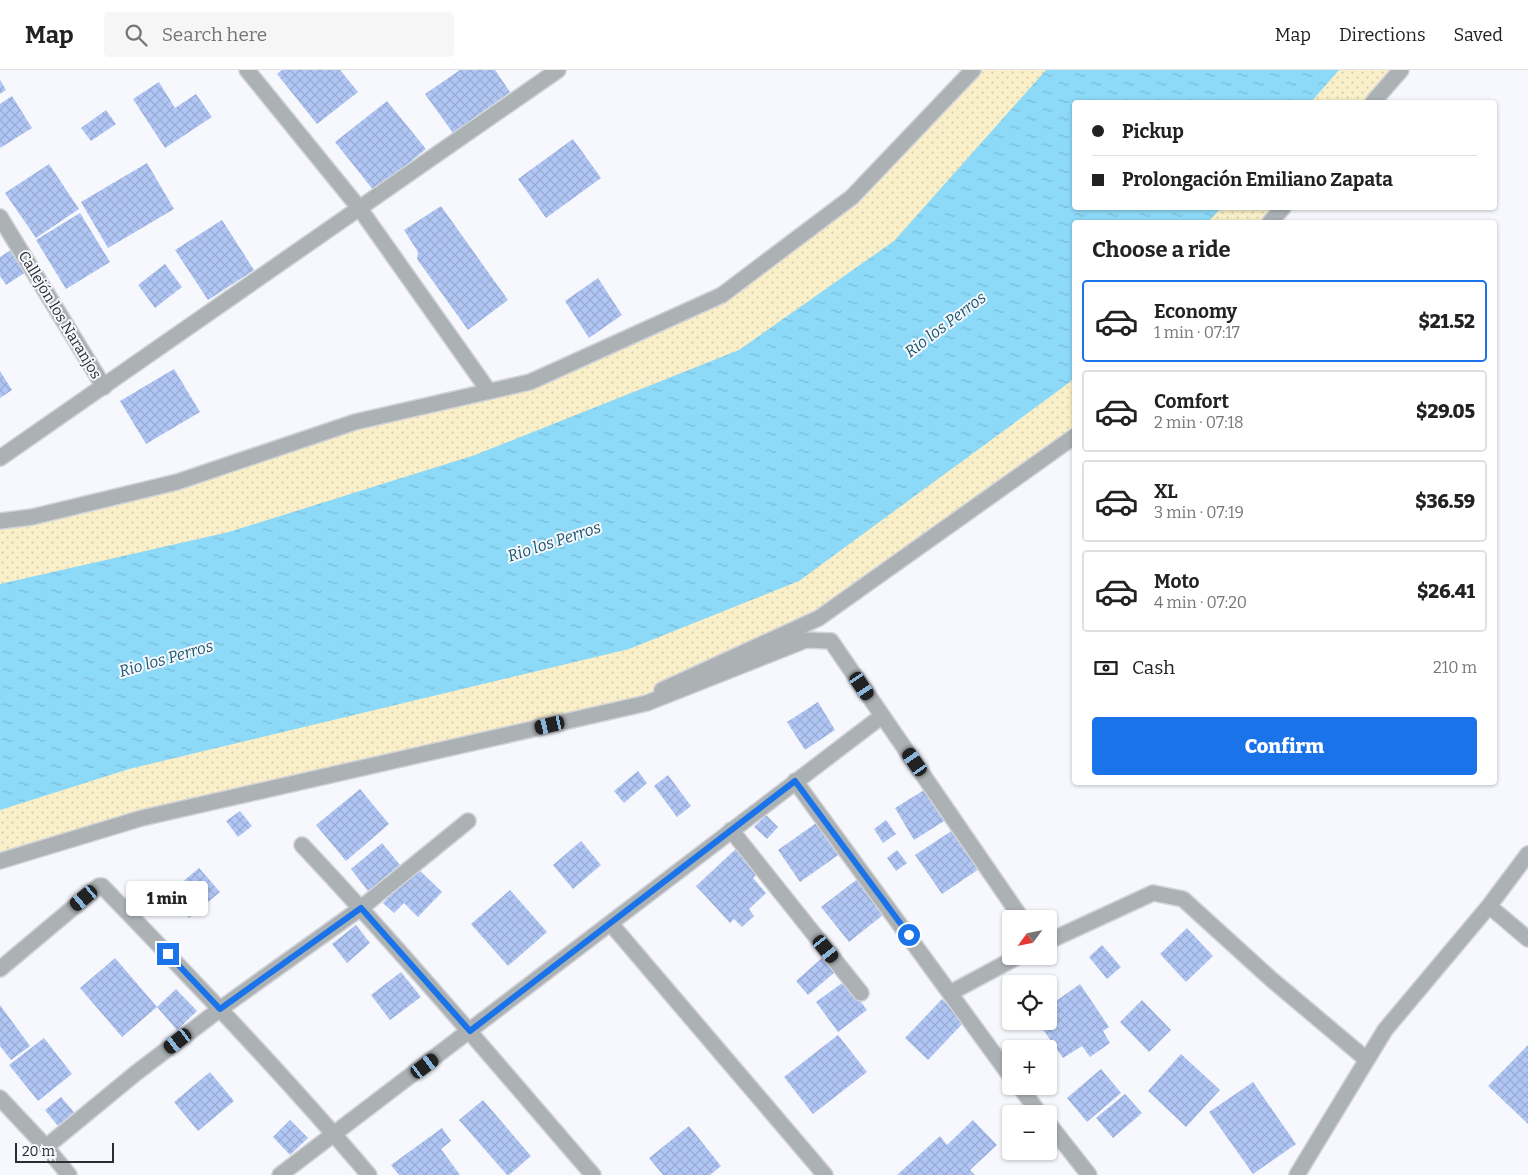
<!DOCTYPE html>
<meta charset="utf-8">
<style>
:root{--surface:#fff;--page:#f6f6f6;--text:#222;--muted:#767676;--line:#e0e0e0;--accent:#1a73e8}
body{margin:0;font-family:Bitter,serif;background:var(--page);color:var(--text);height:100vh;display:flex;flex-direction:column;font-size:19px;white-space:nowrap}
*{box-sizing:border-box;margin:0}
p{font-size:16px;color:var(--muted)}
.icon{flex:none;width:28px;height:28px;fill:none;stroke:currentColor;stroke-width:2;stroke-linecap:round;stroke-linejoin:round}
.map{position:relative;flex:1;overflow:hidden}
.sheet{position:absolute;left:1072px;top:150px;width:425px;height:565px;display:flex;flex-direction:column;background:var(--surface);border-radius:5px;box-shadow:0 1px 4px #0004}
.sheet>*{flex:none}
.banner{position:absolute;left:1072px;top:30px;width:425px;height:110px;border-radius:5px;box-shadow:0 1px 4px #0004;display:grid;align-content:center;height:110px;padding:0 20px;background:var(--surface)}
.needle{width:32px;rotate:237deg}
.buttons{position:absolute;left:1002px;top:840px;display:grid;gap:10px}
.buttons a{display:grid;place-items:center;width:55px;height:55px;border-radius:5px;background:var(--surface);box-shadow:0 1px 4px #0004;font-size:25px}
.scale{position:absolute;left:15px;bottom:12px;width:99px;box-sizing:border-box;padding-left:5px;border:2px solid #2b2d30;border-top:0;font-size:14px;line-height:18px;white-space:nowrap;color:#2b2d30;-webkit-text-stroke:4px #f6f8fe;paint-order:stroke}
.end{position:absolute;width:22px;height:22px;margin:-11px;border:6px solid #1a73e8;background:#fff;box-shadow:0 0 0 2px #fff}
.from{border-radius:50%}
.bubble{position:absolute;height:35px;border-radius:5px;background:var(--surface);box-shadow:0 1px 4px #0004;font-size:16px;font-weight:800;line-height:35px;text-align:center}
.car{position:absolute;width:15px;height:30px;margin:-15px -8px;border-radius:6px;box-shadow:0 0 4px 1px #0007;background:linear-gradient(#222 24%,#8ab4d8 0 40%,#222 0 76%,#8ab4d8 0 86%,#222 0)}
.banner b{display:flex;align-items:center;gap:18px;height:48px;font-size:19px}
.banner b+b{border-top:1px solid var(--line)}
.banner i{width:12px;height:12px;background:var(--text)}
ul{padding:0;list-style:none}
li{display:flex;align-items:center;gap:15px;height:82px;margin:0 10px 8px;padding:0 10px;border:2px solid var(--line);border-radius:5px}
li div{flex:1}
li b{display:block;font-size:19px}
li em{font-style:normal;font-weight:800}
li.current{border-color:var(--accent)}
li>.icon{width:45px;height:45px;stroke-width:1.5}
h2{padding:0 20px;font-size:22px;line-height:60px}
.pay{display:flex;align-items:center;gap:12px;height:55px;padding:0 20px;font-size:19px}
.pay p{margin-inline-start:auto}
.primary-button{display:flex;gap:10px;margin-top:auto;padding:10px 20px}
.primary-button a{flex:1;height:58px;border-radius:5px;background:var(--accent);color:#fff;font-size:20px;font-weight:800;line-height:58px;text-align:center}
header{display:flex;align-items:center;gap:30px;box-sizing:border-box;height:70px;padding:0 25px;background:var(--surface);border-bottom:1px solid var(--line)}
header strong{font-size:24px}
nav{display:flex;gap:28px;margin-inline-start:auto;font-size:18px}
.search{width:350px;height:45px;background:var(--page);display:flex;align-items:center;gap:12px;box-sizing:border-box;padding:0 18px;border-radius:5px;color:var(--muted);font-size:19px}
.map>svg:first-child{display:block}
</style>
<header>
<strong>Map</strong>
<div class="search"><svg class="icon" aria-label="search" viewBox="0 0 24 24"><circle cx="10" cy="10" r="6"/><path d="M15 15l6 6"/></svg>Search here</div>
<nav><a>Map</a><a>Directions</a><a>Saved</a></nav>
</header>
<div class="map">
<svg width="1528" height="1105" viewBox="0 0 1528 1105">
<defs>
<pattern id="sand-dots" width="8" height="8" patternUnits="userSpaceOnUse" patternTransform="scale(1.25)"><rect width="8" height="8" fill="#f9efc9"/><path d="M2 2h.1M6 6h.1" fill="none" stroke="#d6cdad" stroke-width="1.8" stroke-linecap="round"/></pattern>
<pattern id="water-ripples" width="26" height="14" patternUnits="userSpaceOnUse" patternTransform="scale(1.25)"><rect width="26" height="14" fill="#8dd9f8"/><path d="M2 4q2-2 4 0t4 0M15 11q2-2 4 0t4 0" fill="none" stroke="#7abbd5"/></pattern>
<pattern id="building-cross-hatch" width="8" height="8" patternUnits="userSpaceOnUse" patternTransform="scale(1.25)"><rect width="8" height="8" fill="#b0c6f4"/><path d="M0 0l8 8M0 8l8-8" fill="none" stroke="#98aad2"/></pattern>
</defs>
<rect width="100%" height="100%" fill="#f6f8fe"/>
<!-- sand -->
<polygon fill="url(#sand-dots)" points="973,0 1401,0 1373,32 1075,32 1075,138 1283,138 1270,152 1075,152 1075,366 819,548 651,625 0,791 0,451 177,412 355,352 530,312 722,225 852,127"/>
<!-- water -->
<polygon fill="url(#water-ripples)" points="1046,0 1339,0 1311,32 1075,32 1075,138 1221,138 1208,152 1075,152 1075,306 1070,312 799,511 629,579 129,699 0,740 0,514 229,462 475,385 739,280 894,171"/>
<!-- building -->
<g fill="url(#building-cross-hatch)">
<polygon points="282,0 340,0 358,22 317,54 277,4"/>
<polygon points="460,0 495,0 510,22 453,63 425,24"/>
<polygon points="0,10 6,20 0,24"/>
<polygon points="159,12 175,38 196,24 212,47 165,78 133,29"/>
<polygon points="12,26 32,58 0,78 0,34"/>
<polygon points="387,31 426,79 374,121 335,72"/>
<polygon points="106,40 116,54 91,71 81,58"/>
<polygon points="573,69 601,108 546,148 518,109"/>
<polygon points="147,93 174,139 108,178 81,132"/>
<polygon points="49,94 79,139 36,168 5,123"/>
<polygon points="441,136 508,230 468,260 417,189 418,182 404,160"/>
<polygon points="80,143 110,192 66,219 36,170"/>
<polygon points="222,150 254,200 208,230 175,180"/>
<polygon points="14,178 29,200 6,215 0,206 0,187"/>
<polygon points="165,194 182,217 155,238 138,215"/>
<polygon points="598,208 622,245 589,268 565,231"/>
<polygon points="174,299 200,342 146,374 120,331"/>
<polygon points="0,301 12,320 0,328"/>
<polygon points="818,632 835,660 805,680 787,652"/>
<polygon points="638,701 647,713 624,733 614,721"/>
<polygon points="668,705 691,736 677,747 654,716"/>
<polygon points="929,717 949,748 914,770 895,738"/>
<polygon points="360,719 389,754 346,791 316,755"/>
<polygon points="240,741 252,756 238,767 226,751"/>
<polygon points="766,745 778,757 767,769 754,757"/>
<polygon points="822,749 844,781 800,812 778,780"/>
<polygon points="886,750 896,764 883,773 874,759"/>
<polygon points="956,758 982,797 942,824 915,785"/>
<polygon points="581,771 601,795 573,819 553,795"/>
<polygon points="382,773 400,795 368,821 351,799"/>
<polygon points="739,776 761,800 753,808 766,823 749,839 754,846 742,857 734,849 730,853 696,816"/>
<polygon points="897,780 907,793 896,801 887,788"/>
<polygon points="199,798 220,822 189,848 168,824"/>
<polygon points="417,798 442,822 418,847 404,833 394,843 383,833"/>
<polygon points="860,807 888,841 849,872 821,837"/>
<polygon points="510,820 547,862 508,896 471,854"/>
<polygon points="356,855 370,873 347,893 332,874"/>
<polygon points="1187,858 1213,886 1186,912 1160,884"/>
<polygon points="1102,875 1121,897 1107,909 1089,887"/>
<polygon points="115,888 157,937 176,919 197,941 177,960 157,937 122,967 80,918"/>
<polygon points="822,888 835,902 808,925 796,911"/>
<polygon points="401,902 421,927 390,950 371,925"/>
<polygon points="845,911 867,940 838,962 816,932"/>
<polygon points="1080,914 1109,957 1103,961 1110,973 1090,987 1082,976 1063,988 1037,951 1049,951 1049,936"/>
<polygon points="942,929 965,951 928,990 905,968"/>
<polygon points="1142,930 1171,960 1149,982 1120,952"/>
<polygon points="0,935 30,976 11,990 0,976"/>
<polygon points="838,965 867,1002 813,1044 784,1007"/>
<polygon points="44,968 72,1004 38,1031 9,995"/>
<polygon points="1528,975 1528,1054 1488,1016"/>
<polygon points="1181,984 1220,1020 1186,1057 1148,1021"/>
<polygon points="1101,999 1121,1023 1087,1052 1067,1028"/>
<polygon points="210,1002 234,1031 198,1061 174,1032"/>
<polygon points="1253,1012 1296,1074 1253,1104 1209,1042"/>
<polygon points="1125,1024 1142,1043 1113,1068 1096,1048"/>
<polygon points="61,1027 74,1042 58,1056 45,1040"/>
<polygon points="483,1030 531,1086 509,1105 507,1105 459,1050"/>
<polygon points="290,1050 308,1068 290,1085 273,1067"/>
<polygon points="973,1050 997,1075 970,1100 975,1105 897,1105 940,1066 947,1075"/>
<polygon points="689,1056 721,1096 710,1105 663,1105 649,1088"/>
<polygon points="442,1058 451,1071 441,1079 460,1105 399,1105 391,1095"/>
</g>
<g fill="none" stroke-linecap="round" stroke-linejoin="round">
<defs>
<g id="pedestrian">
<polyline points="1373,32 1401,0"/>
<polyline points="1270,152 1283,138"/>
<polyline points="662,620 819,548 1075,366"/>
</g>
<g id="minor">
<polyline points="247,0 360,139 488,320"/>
<polyline points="0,147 104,317"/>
<polyline points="0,388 558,0"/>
<polyline points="0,451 32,447 177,412 355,352 530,312 722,225 852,127 973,0"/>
<polyline points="795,711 1011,1007"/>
<polyline points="731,760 861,923"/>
<path d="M302 775C403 882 497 994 593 1105"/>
<polyline points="0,791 142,748 647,633 806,570 831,571 1022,849"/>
<polyline points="1489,836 1528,869"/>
<polyline points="611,854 825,1105"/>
<polyline points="1049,871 1153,823 1183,829 1271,909 1366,989"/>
<path d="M0 899 99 816H102C193 910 284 1005 369 1105"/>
<polyline points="950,923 1019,886"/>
<polyline points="1019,1016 1040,1044"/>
<polyline points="0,1028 46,1077"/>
<polyline points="1049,1054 1089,1105"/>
<polyline points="69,1105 46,1077 136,1003 220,939 361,838 468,751"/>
<polyline points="280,1105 882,646"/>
<polyline points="1297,1105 1385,960 1489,836 1528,784"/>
</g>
</defs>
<!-- pedestrian casing -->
<use href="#pedestrian" stroke="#d1d3d9" stroke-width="18"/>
<!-- minor casing -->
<use href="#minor" stroke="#d1d3d9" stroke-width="18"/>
<!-- pedestrian -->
<use href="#pedestrian" stroke="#acb1b3" stroke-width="15"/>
<!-- minor -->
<use href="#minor" stroke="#acb1b3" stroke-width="15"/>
</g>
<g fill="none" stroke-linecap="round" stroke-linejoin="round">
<!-- route -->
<polyline stroke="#1a73e8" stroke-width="6" points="168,884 220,939 361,838 470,961 795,711 909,865"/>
</g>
<g text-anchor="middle" stroke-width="4" stroke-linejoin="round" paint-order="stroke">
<!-- street labels -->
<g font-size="15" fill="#2b2d30" stroke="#f6f8fe">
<text transform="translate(60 245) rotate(59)" y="5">Callejón los Naranjos</text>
</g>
<!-- water labels -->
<g font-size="16" font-style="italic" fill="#1a576c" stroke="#f6f8fe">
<text transform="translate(945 254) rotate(-37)" y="6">Rio los Perros</text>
<text transform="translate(554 471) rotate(-18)" y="6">Rio los Perros</text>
<text transform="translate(166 588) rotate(-16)" y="6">Rio los Perros</text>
</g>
</g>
</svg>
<div class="buttons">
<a><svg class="needle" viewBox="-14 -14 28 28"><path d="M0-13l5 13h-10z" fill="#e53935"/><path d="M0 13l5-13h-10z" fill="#767676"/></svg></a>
<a><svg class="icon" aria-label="locate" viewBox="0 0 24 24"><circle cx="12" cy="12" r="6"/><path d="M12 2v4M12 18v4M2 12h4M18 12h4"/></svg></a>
<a>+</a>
<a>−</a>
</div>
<div class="scale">20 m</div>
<i class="end from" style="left:909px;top:865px"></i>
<i class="end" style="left:168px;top:884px"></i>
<div class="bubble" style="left:126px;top:811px;width:82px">1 min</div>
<i class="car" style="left:862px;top:616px;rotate:146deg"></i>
<i class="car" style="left:550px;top:655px;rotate:257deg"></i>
<i class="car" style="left:915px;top:692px;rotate:325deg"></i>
<i class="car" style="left:84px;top:828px;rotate:230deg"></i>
<i class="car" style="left:826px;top:879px;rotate:141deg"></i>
<i class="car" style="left:178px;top:971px;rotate:232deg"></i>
<i class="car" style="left:425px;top:996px;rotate:53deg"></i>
<div class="banner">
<b><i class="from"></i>Pickup</b>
<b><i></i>Prolongación Emiliano Zapata</b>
</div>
<section class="sheet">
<h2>Choose a ride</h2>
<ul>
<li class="current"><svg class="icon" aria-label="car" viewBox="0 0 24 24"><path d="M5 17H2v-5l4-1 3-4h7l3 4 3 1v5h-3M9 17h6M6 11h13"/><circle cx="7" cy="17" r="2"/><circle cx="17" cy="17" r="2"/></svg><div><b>Economy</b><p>1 min · 07:17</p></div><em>$21.52</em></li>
<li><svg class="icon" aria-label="car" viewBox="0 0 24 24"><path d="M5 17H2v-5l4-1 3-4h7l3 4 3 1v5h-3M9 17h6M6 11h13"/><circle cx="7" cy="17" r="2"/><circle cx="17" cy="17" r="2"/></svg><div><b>Comfort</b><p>2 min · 07:18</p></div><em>$29.05</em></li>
<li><svg class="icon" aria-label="car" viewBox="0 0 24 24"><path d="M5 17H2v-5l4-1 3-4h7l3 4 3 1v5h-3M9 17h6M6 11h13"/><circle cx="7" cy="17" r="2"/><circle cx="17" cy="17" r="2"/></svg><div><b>XL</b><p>3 min · 07:19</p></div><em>$36.59</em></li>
<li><svg class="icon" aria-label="car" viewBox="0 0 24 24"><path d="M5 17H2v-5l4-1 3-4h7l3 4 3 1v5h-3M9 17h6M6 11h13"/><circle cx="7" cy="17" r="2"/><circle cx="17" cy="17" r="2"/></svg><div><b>Moto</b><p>4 min · 07:20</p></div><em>$26.41</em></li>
</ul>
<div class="pay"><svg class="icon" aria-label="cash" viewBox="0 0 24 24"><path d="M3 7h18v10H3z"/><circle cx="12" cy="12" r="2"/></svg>Cash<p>210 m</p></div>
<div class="primary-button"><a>Confirm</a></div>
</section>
</div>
